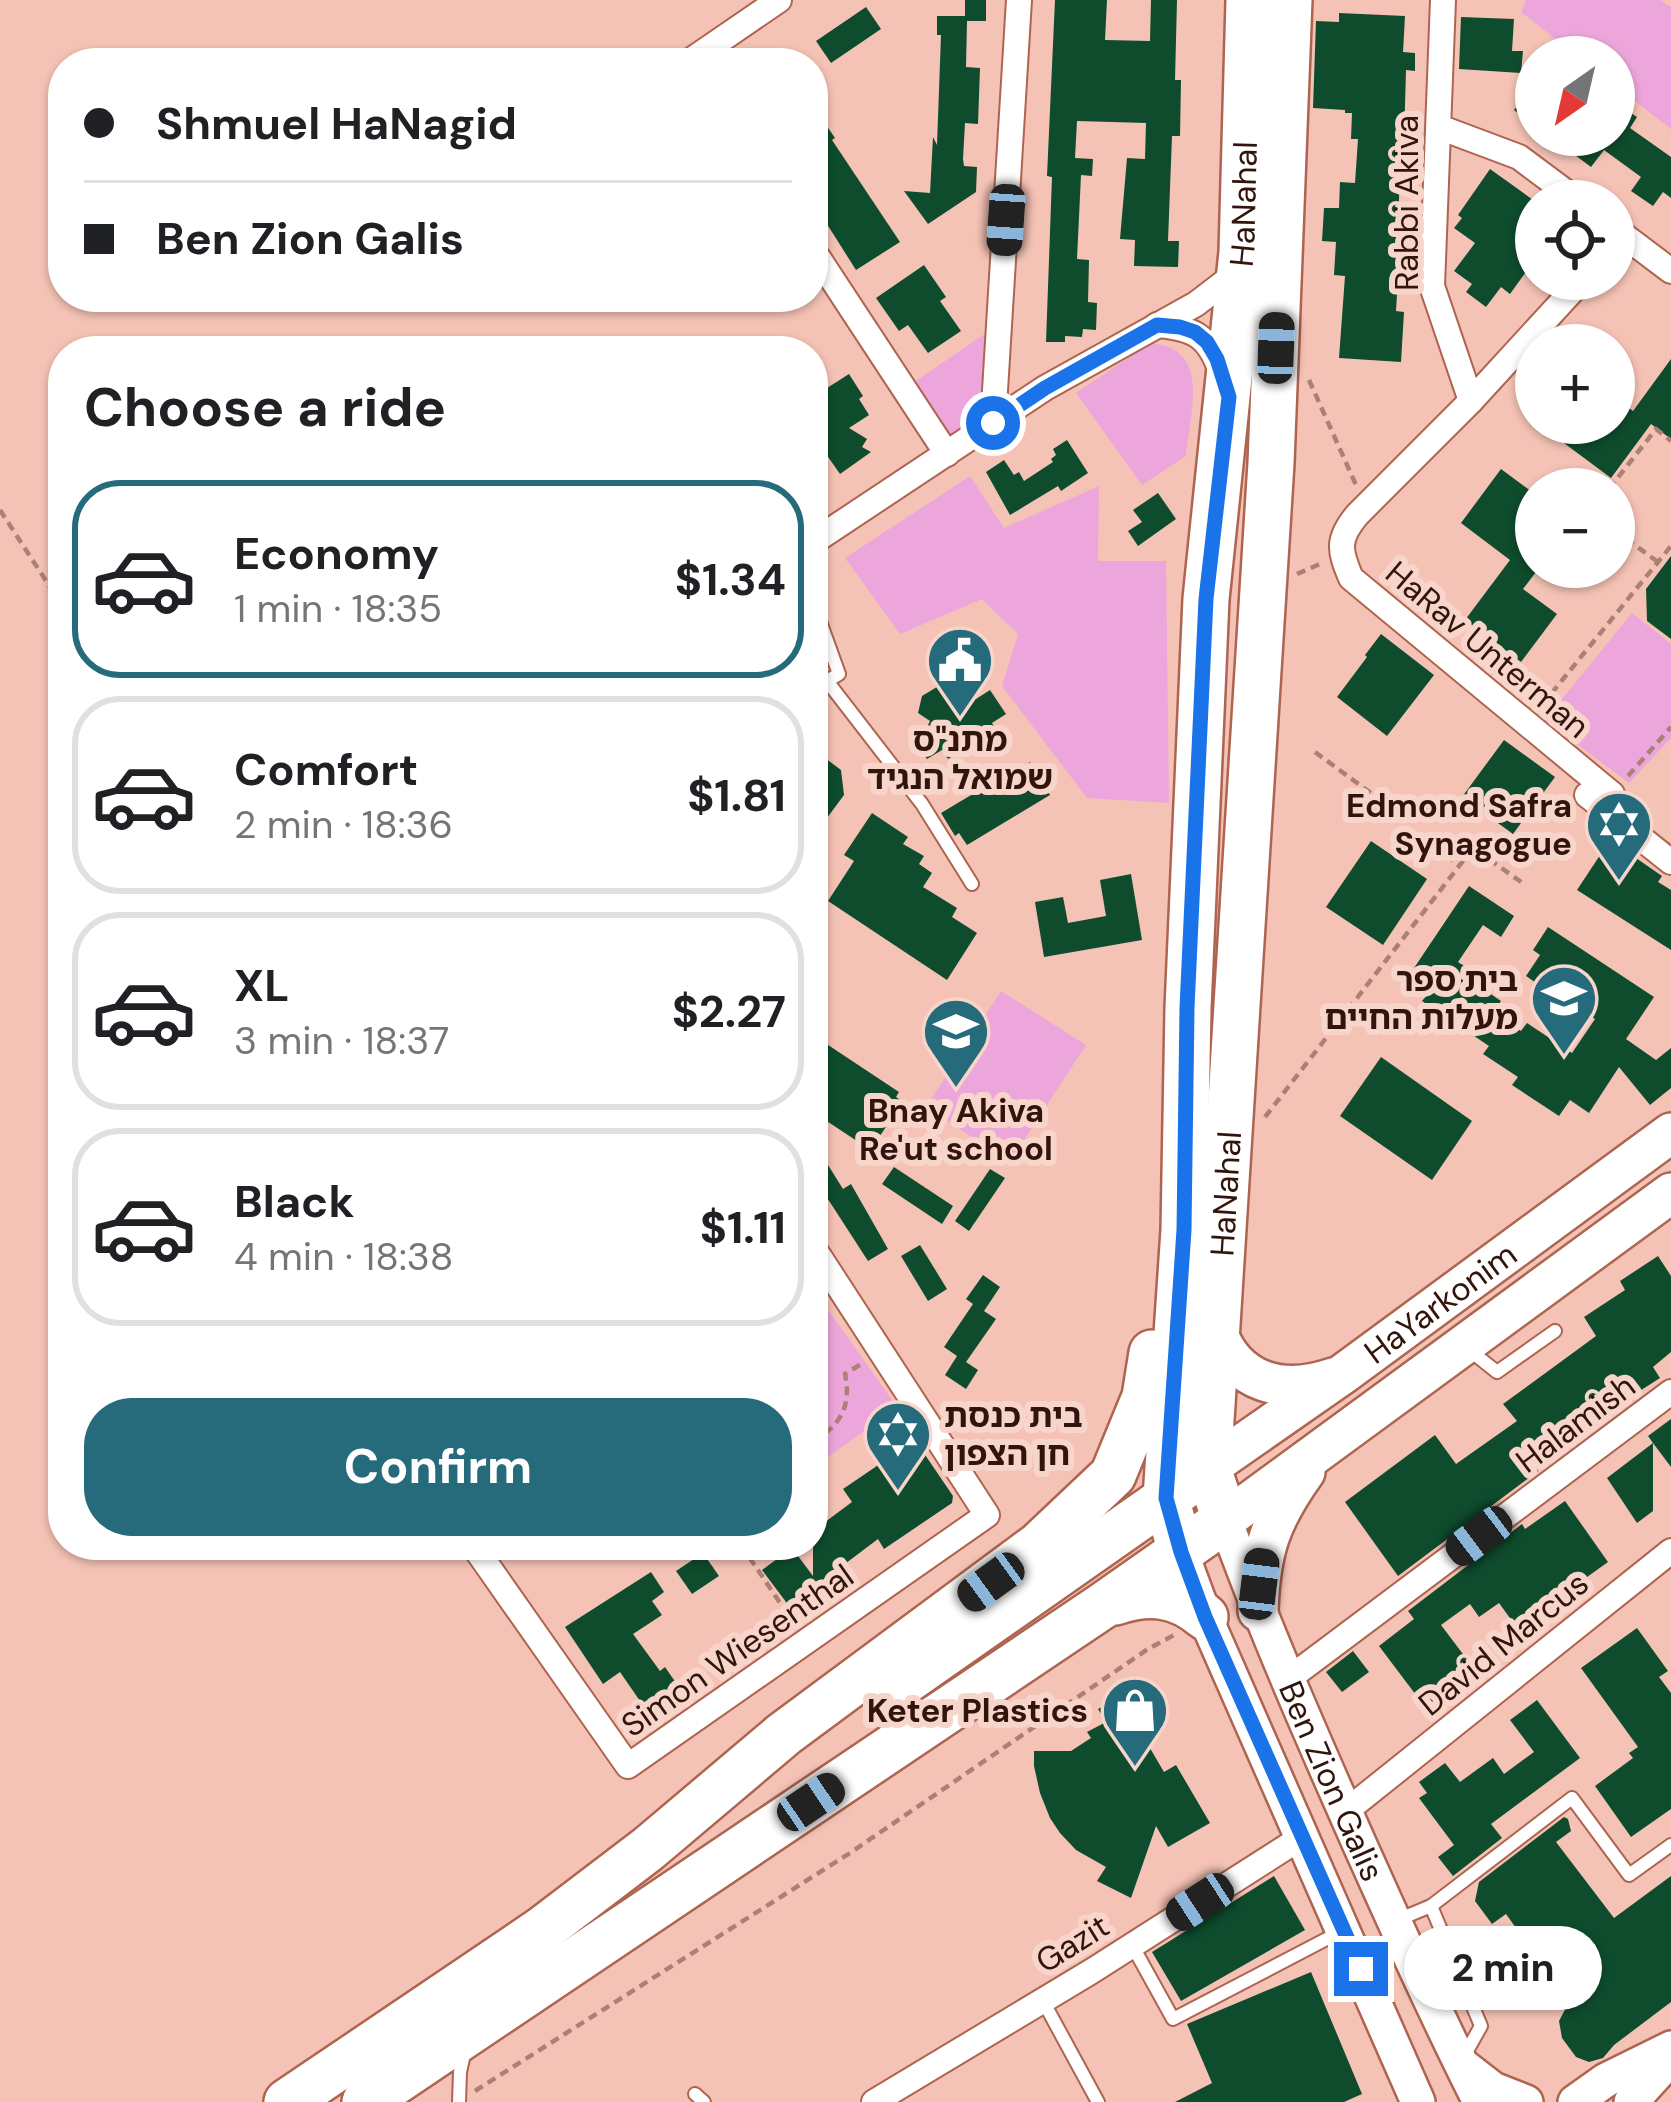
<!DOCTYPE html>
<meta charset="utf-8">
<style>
:root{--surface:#fff;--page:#f6f6f6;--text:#202124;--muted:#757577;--line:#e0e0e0;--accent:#266b7b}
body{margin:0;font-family:"DM Sans","Noto Sans Hebrew",sans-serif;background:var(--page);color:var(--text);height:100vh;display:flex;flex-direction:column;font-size:45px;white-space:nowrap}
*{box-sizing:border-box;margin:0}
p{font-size:39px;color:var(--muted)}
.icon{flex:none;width:66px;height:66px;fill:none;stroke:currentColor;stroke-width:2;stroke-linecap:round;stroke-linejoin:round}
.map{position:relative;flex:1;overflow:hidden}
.panel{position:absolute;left:48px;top:336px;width:780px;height:1224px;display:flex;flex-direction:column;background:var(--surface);border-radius:48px;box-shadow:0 3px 9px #0004}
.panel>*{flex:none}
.top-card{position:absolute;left:48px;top:48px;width:780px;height:264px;border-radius:48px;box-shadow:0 3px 9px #0004;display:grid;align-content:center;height:264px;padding:0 36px;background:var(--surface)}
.needle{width:78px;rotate:214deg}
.buttons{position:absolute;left:1515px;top:36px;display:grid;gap:24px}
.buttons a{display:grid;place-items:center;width:120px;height:120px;border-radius:50%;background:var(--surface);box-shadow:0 3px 9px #0004;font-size:60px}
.end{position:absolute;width:54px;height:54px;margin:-27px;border:15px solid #1a73e8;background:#fff;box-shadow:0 0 0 6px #fff}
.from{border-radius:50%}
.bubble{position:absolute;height:84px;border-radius:42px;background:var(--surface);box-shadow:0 3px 9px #0004;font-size:39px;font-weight:700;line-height:84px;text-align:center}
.car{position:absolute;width:36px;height:72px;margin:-36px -18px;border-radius:15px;box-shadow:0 0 9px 3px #0007;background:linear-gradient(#222 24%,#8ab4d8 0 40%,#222 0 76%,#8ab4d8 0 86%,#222 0)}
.top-card b{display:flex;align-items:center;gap:42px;height:114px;font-size:45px}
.top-card b+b{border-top:3px solid var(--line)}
.top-card i{width:30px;height:30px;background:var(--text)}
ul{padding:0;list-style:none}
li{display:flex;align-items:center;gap:36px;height:198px;margin:0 24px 18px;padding:0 12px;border:6px solid var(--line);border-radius:48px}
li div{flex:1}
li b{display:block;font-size:45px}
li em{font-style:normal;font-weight:700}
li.active{border-color:var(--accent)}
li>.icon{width:108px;height:108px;stroke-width:1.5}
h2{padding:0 36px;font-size:54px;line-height:144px}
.action{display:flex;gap:24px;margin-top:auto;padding:24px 36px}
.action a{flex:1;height:138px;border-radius:48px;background:var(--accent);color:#fff;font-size:48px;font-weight:700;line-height:138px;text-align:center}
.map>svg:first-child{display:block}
</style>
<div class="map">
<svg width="1671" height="2102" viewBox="0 0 1671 2102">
<rect width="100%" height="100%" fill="#f5c3b5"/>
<!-- green -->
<g fill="#eda6db">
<polygon points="1526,0 1660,0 1671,7 1671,129 1614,85 1614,57 1578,57 1521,12"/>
<polygon points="986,333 983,416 949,440 913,383"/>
<path d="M1151 343C1212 348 1190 414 1186 456L1142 485 1076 393Z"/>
<polygon points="970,476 1004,528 1099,486 1098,561 1166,561 1169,803 1087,798 1002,686 1018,634 982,599 900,634 845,558"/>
<polygon points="1632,613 1671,644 1671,738 1629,783 1545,720"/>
<polygon points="1001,991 1086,1045 1010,1162 926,1107"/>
<polygon points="824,1304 897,1407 813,1468 813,1311"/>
</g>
<!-- building -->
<g fill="#0e4c2d">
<polygon points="965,0 986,0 986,21 967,21 966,67 980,68 978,124 965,123 963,159 964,166 977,167 976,192 928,224 904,191 930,193 933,137 937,145 941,35 937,35 937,16 965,16"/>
<polygon points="1055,0 1107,0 1105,40 1150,41 1151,0 1177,0 1175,80 1181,80 1180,136 1172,136 1168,241 1179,241 1178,267 1134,266 1135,240 1120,239 1127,158 1145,159 1146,123 1077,121 1075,158 1093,159 1092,176 1081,175 1077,259 1089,260 1088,302 1097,303 1096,330 1083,329 1082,337 1065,336 1065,342 1046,342 1052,177 1047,176"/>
<polygon points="866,7 881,29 831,63 816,41"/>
<polygon points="1339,13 1405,16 1403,52 1415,53 1415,71 1406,70 1404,141 1401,141 1398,228 1401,228 1396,311 1404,312 1401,362 1339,358 1345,276 1334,275 1336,242 1322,241 1324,208 1339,208 1340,182 1355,183 1358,139 1351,139 1352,113 1345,113 1345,110 1313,108 1316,21 1339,22"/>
<polygon points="1461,17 1514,19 1512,51 1523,51 1521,73 1459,69"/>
<polygon points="1536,81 1536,126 1514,110"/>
<polygon points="813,106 835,138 832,140 900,242 856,270 813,202"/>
<polygon points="1623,108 1637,117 1630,128 1671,157 1671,198 1663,192 1653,206 1631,191 1641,177 1604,150 1591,167 1548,135 1614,135 1614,117 1616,118"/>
<polygon points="1490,169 1536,202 1536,258 1510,294 1501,287 1486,307 1466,292 1472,284 1454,271 1475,243 1454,228 1462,218 1458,215"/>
<polygon points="924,265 946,297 940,301 961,331 928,353 908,325 899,331 876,298"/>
<polygon points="1671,359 1671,439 1651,424 1611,478 1537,423 1614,423 1614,397 1633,411"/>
<polygon points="849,374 863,396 859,399 869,415 849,428 867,439 862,447 871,452 840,474 819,444 813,448 813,397"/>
<polygon points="1067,440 1088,473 1061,491 1058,486 1010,515 986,472 1004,460 1014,475 1019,472 1024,481 1053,462 1051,459 1056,455 1053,449"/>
<polygon points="1501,469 1536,495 1536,572 1523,589 1557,614 1521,662 1465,620 1510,560 1461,523"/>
<polygon points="1158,493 1176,519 1138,546 1128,531 1142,522 1133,510"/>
<polygon points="1671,556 1671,639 1647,621 1646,589"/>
<polygon points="1381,634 1434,675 1387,736 1337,697 1367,657 1365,655"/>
<polygon points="950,679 965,683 976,699 990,690 1006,714 992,723 995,728 948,759 942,750 927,759 915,741 930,731 927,727 930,721 918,713 922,696"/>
<polygon points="1504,740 1555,777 1513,834 1462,797"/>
<polygon points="813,749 841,770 844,795 827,818 813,821"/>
<polygon points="1030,762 1050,795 967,845 959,833 955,836 941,813 1023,764 1024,766"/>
<polygon points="872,813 908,837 903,844 924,856 919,864 932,873 923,887 957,908 952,917 977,933 947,980 828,901 854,861 844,855"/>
<polygon points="1610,840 1662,876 1658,882 1671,890 1671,950 1577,890"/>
<polygon points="1371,841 1427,879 1383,945 1326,907"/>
<polygon points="1131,874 1142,940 1044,957 1035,902 1063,897 1068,923 1106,916 1100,880"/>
<polygon points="1469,886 1514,916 1501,937 1483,925 1458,962 1472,971 1467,978 1501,1001 1493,1013 1521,1031 1527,1023 1572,1053 1595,1019 1585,1012 1593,1000 1552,973 1542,987 1526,976 1540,955 1533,950 1548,927 1654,997 1626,1039 1656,1060 1671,1048 1671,1088 1650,1105 1619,1067 1589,1113 1570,1100 1559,1116 1512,1085 1518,1077 1483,1054 1489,1046 1422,1001 1428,994 1406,980"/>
<polygon points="813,1035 899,1092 896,1097 903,1102 873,1146 866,1141 863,1145 813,1112"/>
<polygon points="1381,1057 1472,1121 1432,1180 1340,1116"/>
<polygon points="813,1141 843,1189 851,1184 888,1249 868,1261 813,1176"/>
<polygon points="894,1167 953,1206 942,1224 882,1184"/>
<polygon points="990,1169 1005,1178 969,1231 955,1221"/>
<polygon points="920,1245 947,1289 928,1301 901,1256"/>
<polygon points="1658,1256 1671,1276 1671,1352 1653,1367 1660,1378 1635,1394 1632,1390 1532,1463 1538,1471 1398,1576 1345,1502 1435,1435 1456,1464 1517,1421 1503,1404 1596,1336 1584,1317 1625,1290 1620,1281"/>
<polygon points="983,1275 1000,1287 984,1311 996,1319 966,1362 978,1370 966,1389 945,1375 957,1356 944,1347 973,1304 966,1299"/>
<polygon points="1671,1419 1671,1467 1653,1443 1653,1511 1637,1523 1607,1478 1653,1443 1648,1436"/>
<polygon points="915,1440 953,1496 952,1503 884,1549 878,1539 789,1606 762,1570 792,1548 813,1576 813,1531 852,1502 843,1489"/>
<polygon points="1565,1501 1608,1562 1562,1595 1568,1603 1523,1636 1499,1603 1479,1617 1470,1604 1441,1625 1475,1670 1425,1707 1379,1646 1414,1619 1408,1611 1522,1524 1525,1529"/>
<polygon points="703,1553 719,1576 692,1594 676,1571"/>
<polygon points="651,1572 664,1592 652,1601 662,1615 633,1634 660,1671 665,1667 685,1696 651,1717 620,1672 603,1684 565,1627"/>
<polygon points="1637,1628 1668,1671 1659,1677 1671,1693 1671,1809 1631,1837 1595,1786 1633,1758 1629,1753 1638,1747 1581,1668"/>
<polygon points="1353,1651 1369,1672 1342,1692 1326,1672"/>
<polygon points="1120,1697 1164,1772 1176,1765 1210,1823 1168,1847 1156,1826 1131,1898 1097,1881 1106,1867 1076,1850 1060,1833 1050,1818 1040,1793 1034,1766 1034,1751 1071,1751 1091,1738 1087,1732 1106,1722 1098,1709"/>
<polygon points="1537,1700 1580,1758 1491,1824 1502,1838 1453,1876 1438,1857 1454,1845 1419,1798 1427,1793 1419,1782 1445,1763 1460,1782 1493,1758 1504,1774 1534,1752 1510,1720"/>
<polygon points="1564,1817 1568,1819 1571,1831 1556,1842 1614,1918 1671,1876 1671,2002 1614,2045 1603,2058 1589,2062 1576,2057 1562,2038 1559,2021 1569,2002 1506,1914 1492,1924 1475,1901 1479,1882"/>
<polygon points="1274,1876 1305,1930 1181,2001 1152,1952"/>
<polygon points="1311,1972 1362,2094 1344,2102 1175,2102 1212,2083 1187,2024"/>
</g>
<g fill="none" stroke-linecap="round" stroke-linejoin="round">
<defs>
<g id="lane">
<polyline points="813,602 839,674 827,681 922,804 972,884"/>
<polyline points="1468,1349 1497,1372 1555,1331"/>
<polyline points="1431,1906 1481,2026 1463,2058"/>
<polyline points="1395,1921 1431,1906 1572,1798 1629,1875 1671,1845"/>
<polyline points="1132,1945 1173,2019 1338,1933"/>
<polyline points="1043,2001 1098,2102"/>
<polyline points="695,2094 704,2102"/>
<polyline points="459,2102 460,2072 465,2050"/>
</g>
<g id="street">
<polyline points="1443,0 1432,286 1471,401"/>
<polyline points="691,63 690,61 779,0"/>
<polyline points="1439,127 1519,157 1578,201"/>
<polyline points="1614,228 1671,271"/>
<polyline points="813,250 947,454"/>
<path d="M1583 279 1471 401 1357 515C1337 539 1339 550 1351 578L1612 794"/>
<path d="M1157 325C1194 328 1209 336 1221 372"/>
<polyline points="993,423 1019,0"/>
<polyline points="813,542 1045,388 1196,304 1226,281 1235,265"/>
<polyline points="1587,795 1671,862"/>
<polyline points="473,1545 628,1766 987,1515 813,1247"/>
<polyline points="1287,1680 1671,1392"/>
<polyline points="1345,1812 1671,1551"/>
<polyline points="874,2102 1092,1971 1302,1837"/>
</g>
<g id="secondary">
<path id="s1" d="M1225 1520C1265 1630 1312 1737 1359 1843 1398 1930 1437 2017 1480 2102"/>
<polyline points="1181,1552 1205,1617 1418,2102"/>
<polyline points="1466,2068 1493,2089 1526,2102"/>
<polyline points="1575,2102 1606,2080 1671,2048"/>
<polyline points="1631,2102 1671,2058"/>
</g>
<g id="primary">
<path d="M1217 1332C1237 1384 1283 1395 1333 1378"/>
<path id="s2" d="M1208 1468 1343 1374 1671 1133"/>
<polyline points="1225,1520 1671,1193"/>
<path d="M1258 1611C1260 1551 1270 1521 1305 1472"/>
</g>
<g id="highway">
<path id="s3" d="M1181 1552 1166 1498 1184 1230 1188 1008 1206 599 1242 252 1249 0"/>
<path d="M1115 1602C1149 1591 1177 1593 1205 1617"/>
<polyline points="887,1694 1187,1484"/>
<polyline points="287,2102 543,1929 648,1849 784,1734 1039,1545 1113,1475 1145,1397 1152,1353"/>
<path id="s4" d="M365 2102 1101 1607 1225 1520 1208 1468 1271 463 1289 0"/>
</g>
</defs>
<!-- lane casing -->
<use href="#lane" stroke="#ae644f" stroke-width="16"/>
<!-- street casing -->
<use href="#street" stroke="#ae644f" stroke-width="28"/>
<!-- secondary casing -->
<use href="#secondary" stroke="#ae644f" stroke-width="38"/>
<!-- primary casing -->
<use href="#primary" stroke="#ae644f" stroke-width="44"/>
<!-- highway casing -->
<use href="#highway" stroke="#ae644f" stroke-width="50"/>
<!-- path -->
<g stroke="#ab8175" stroke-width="4.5" stroke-dasharray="9 6" stroke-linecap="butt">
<polyline points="1309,380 1356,485"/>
<polyline points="1609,489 1656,429 1671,441"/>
<polyline points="0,510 63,607"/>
<polyline points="1614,530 1658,562"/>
<polyline points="1297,574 1320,564"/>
<polyline points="1542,705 1671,546"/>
<polyline points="1315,752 1406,819"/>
<polyline points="1628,776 1671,727"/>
<polyline points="1446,855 1460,866"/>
<polyline points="1265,1117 1473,848 1524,884"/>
<path d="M813 1442C840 1425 852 1407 845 1374L861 1364"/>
<polyline points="741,1545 795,1625"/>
<polyline points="475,2091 850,1853 1148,1649 1174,1635"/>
</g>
<!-- lane -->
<use href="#lane" stroke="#fff" stroke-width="12"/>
<!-- street -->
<use href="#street" stroke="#fff" stroke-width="24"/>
<!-- secondary -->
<use href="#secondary" stroke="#fff" stroke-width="33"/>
<!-- primary -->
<use href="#primary" stroke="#fff" stroke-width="39"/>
<!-- highway -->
<use href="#highway" stroke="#fff" stroke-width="45"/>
</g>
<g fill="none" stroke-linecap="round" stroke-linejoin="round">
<!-- route -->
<polyline stroke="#1a73e8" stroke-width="15" points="993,423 1045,388 1157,325 1180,327 1195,332 1207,342 1217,359 1229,397 1206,599 1187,1008 1184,1230 1166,1498 1181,1552 1205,1617 1361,1969"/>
</g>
<!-- icons -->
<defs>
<symbol id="civic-pin" viewBox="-11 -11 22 30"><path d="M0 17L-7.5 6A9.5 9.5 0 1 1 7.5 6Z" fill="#266b7b" stroke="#f7d5cb"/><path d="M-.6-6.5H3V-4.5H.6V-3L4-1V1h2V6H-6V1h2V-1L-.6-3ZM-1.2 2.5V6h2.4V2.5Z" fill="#fff"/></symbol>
<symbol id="synagogue-pin" viewBox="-11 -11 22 30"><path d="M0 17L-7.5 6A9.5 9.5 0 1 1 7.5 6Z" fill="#266b7b" stroke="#f7d5cb"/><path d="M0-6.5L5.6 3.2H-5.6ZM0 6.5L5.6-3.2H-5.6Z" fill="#fff"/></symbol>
<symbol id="school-pin" viewBox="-11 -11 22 30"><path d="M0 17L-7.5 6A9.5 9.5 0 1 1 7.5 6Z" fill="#266b7b" stroke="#f7d5cb"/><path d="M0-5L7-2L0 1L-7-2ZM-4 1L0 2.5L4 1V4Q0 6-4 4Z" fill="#fff"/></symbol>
<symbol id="shop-pin" viewBox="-11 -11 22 30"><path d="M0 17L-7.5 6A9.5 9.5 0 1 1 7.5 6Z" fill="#266b7b" stroke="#f7d5cb"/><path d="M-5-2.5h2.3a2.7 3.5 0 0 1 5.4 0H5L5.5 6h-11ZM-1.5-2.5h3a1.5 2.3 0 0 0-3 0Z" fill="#fff"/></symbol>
</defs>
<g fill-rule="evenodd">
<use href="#civic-pin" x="922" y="622" width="76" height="104"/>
<use href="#synagogue-pin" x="1581" y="786" width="76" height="104"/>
<use href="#school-pin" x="1526" y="960" width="76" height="104"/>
<use href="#school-pin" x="918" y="993" width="76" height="104"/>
<use href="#synagogue-pin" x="860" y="1396" width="76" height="104"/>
<use href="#shop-pin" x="1097" y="1672" width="76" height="104"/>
</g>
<g text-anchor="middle" stroke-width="12" stroke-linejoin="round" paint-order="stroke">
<!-- street labels -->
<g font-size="33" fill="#31140b" stroke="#f7d5cb">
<text dy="12" stroke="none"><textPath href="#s3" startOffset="1353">HaNahal</textPath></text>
<text transform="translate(1406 203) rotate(-90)" y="12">Rabbi Akiva</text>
<text transform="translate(1488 649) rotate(40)" y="12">HaRav Unterman</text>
<text dy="12" stroke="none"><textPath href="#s4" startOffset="1368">HaNahal</textPath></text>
<text dy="12" stroke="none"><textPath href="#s2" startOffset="285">HaYarkonim</textPath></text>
<text transform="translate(1575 1423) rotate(-37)" y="12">Halamish</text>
<text transform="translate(1503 1643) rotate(-39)" y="12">David Marcus</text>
<text transform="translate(737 1650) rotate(-35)" y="12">Simon Wiesenthal</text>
<text dy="12" stroke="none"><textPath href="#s1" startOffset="282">Ben Zion Galis</textPath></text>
<text transform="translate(1072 1943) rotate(-32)" y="12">Gazit</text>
</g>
<!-- poi labels -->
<g font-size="33" font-weight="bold" fill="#31140b" stroke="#f7d5cb" text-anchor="end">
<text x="960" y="751" text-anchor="middle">מתנ"ס<tspan x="960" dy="38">שמואל הנגיד</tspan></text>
<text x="1572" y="817">Edmond Safra<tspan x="1572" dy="38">Synagogue</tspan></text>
<text x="1518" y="991">בית ספר<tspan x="1518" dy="38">מעלות החיים</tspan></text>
<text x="956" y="1122" text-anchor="middle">Bnay Akiva<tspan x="956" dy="38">Re'ut school</tspan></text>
<text x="944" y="1427" text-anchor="start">בית כנסת<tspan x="944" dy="38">חן הצפון</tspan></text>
<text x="1088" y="1722">Keter Plastics</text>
</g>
</g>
</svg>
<div class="buttons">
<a><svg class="needle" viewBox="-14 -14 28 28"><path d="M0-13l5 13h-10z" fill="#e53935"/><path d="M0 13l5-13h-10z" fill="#757577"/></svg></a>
<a><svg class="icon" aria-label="locate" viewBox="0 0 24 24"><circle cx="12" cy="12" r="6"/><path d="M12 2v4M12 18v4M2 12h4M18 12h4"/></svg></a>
<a>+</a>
<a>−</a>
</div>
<i class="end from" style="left:993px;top:423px"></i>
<i class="end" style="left:1361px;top:1969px"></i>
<div class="bubble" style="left:1404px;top:1926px;width:198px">2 min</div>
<i class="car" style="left:1006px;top:220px;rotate:184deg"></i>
<i class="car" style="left:1276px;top:348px;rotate:2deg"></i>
<i class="car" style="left:1479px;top:1536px;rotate:233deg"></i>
<i class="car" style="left:991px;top:1582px;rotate:234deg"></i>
<i class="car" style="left:1259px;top:1584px;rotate:7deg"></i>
<i class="car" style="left:811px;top:1802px;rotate:56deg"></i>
<i class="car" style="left:1200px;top:1902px;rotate:237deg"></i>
<div class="top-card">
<b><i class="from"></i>Shmuel HaNagid</b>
<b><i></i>Ben Zion Galis</b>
</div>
<section class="panel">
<h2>Choose a ride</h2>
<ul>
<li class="active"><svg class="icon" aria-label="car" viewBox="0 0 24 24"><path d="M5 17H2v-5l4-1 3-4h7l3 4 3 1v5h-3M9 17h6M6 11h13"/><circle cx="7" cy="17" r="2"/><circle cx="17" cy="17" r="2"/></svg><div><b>Economy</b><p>1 min · 18:35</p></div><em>$1.34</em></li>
<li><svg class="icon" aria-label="car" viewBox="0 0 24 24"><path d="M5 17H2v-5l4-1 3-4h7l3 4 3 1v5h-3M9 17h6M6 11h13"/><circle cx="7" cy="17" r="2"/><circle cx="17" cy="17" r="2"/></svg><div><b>Comfort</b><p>2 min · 18:36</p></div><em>$1.81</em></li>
<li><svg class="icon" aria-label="car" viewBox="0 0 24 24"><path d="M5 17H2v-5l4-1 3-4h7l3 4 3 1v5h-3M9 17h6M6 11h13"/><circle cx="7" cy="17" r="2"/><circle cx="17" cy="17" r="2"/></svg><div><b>XL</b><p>3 min · 18:37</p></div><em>$2.27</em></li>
<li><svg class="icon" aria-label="car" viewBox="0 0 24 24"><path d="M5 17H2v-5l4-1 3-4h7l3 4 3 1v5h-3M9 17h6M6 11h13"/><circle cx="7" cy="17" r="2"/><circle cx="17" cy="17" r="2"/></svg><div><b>Black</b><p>4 min · 18:38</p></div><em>$1.11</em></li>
</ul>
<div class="action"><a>Confirm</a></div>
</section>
</div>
